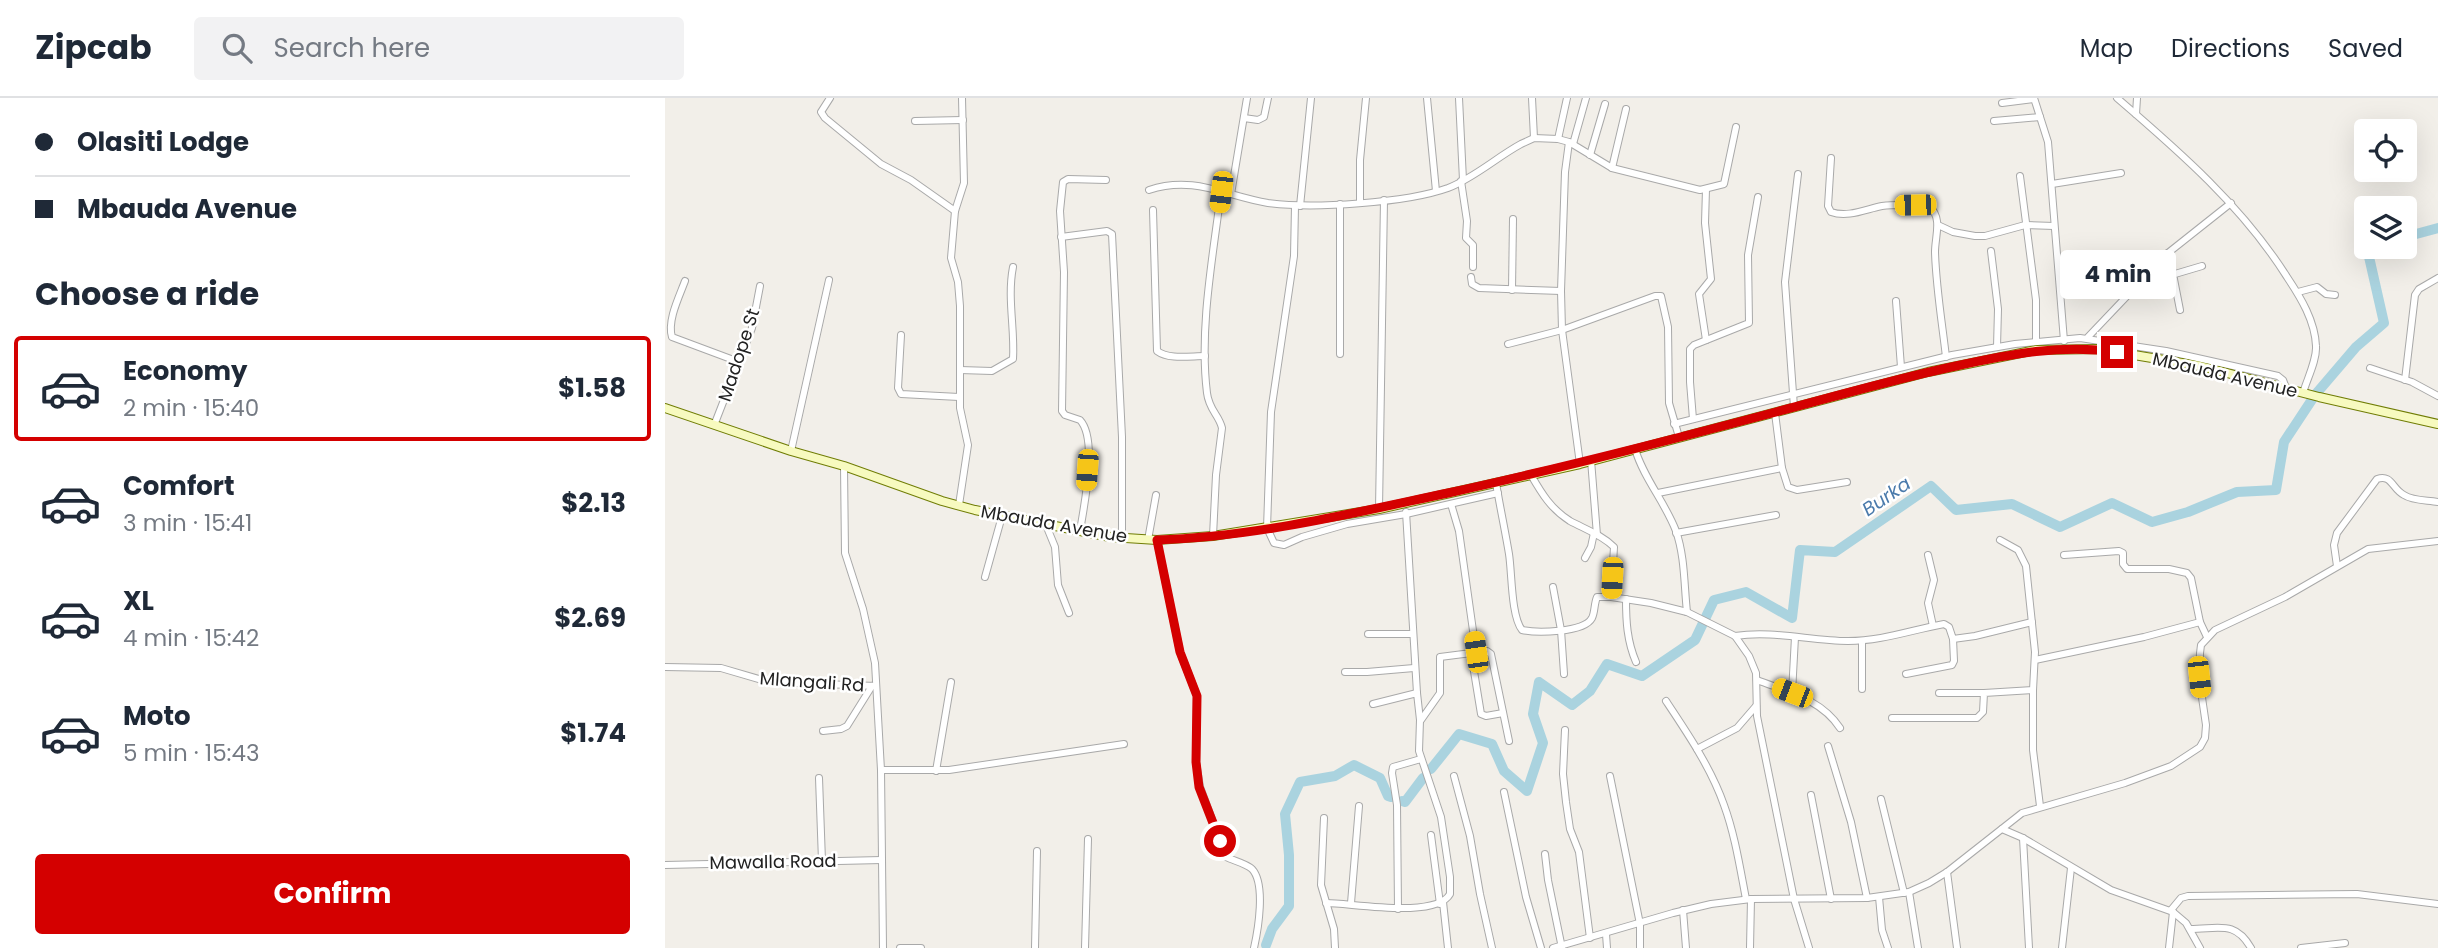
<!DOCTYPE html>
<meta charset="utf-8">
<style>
:root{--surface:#fff;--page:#f2f2f3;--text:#1f2937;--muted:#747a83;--line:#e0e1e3;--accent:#d40000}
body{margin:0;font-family:Poppins,sans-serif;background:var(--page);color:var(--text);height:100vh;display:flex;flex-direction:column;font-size:26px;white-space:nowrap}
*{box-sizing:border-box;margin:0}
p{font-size:23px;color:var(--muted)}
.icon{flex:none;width:38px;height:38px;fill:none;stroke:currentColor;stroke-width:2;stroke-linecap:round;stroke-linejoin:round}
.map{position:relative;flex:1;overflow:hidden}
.details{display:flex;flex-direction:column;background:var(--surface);width:665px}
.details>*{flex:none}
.guide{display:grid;align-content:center;height:154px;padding:0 35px;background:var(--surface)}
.controls{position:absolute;left:1689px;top:21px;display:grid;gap:14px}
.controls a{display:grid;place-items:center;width:63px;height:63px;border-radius:7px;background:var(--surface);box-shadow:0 7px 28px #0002;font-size:35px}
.end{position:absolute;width:32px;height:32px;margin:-16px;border:9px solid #d40000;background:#fff;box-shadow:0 0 0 4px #fff}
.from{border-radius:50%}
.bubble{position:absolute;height:49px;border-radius:7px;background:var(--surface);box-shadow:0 7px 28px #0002;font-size:23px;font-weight:700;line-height:49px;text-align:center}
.car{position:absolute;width:21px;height:42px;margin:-21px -10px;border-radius:9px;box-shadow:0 0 5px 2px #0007;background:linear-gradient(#f5c518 24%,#345 0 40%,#f5c518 0 76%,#345 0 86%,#f5c518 0)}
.guide b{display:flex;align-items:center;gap:24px;height:66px;font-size:26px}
.guide b+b{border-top:2px solid var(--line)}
.guide i{width:18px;height:18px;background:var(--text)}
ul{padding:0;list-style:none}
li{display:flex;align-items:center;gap:21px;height:105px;margin:0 14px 10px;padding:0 21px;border:4px solid transparent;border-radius:7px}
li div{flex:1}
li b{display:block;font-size:26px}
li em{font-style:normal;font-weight:700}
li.current{border-color:var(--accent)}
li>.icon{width:63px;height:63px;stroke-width:1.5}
h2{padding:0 35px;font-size:32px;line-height:84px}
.primary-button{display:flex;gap:14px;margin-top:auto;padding:14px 35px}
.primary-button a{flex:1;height:80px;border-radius:7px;background:var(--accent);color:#fff;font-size:28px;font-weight:700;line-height:80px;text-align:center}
header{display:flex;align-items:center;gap:42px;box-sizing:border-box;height:98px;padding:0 35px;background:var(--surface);border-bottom:2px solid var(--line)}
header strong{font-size:33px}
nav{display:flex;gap:38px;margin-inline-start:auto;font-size:24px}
.search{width:490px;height:63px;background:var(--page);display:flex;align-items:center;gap:18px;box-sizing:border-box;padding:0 24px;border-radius:7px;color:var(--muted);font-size:26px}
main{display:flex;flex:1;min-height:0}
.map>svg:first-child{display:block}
</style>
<header>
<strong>Zipcab</strong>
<div class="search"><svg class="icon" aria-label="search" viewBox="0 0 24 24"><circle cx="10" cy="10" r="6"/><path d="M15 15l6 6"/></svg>Search here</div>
<nav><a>Map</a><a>Directions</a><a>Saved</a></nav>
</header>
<main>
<section class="details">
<div class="guide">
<b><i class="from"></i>Olasiti Lodge</b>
<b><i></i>Mbauda Avenue</b>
</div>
<h2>Choose a ride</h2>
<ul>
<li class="current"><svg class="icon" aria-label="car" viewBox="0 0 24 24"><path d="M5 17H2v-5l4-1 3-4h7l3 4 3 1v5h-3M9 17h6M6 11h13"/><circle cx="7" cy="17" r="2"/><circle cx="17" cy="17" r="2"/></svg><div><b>Economy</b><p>2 min · 15:40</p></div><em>$1.58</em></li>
<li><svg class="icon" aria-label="car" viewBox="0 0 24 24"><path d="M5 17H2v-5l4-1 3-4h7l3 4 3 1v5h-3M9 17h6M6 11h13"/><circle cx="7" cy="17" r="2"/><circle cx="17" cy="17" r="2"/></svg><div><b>Comfort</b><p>3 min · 15:41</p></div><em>$2.13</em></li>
<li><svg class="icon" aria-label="car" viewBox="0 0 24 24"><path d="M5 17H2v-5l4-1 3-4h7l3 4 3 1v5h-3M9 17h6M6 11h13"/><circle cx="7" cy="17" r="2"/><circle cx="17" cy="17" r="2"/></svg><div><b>XL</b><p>4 min · 15:42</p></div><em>$2.69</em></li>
<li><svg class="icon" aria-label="car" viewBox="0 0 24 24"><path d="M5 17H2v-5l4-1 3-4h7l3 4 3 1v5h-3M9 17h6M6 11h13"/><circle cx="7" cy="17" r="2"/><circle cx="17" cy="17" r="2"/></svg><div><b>Moto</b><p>5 min · 15:43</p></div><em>$1.74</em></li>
</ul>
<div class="primary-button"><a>Confirm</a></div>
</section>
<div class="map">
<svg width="1773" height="850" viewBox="0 0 1773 850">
<rect width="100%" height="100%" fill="#f2efe9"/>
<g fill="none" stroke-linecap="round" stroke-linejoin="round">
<!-- river -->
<g stroke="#aad3df" stroke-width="10">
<polyline points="1740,139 1773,130"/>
<polyline points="766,671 794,636 827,646 839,673 862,693 878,645 868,616 874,584 907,607 925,593 942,566 977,578 1030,542 1049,502 1081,494 1127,520 1135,452 1170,454 1266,388 1291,412 1347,406 1395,429 1447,405 1487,424 1523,414 1572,394 1611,392 1619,344 1650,297 1691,249 1719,225 1702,150 1707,149"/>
<polyline points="737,703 740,704 758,680"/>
<polyline points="601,847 607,831 624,808 624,757 620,716 635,684 670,678 689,667 715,680 723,698 726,699"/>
</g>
<defs>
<g id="street">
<polyline points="165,0 156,14 160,20 216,66 246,82 290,113"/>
<polyline points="762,0 771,93"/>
<polyline points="794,0 798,82"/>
<polyline points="867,0 869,40"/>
<polyline points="1369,0 1383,44 1399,243"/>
<path d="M1452 0C1515 54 1578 109 1622 179 1636 200 1650 223 1651 248 1652 262 1642 281 1638 295"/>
<polyline points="1337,5 1369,1"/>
<polyline points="1471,16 1472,0"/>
<polyline points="579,20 593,22 599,19 603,0"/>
<polyline points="250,23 298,22"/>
<polyline points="1329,23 1375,19"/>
<polyline points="893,41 902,0"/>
<polyline points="904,44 900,74 896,193 897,232 915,366"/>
<polyline points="908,46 921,0"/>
<polyline points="925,57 940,6"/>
<path d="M1166 60 1163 108 1166 114C1183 120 1201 111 1217 108 1232 106 1249 107 1264 108 1278 120 1270 138 1270 154 1271 189 1277 224 1281 259"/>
<polyline points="947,70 961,11"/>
<polyline points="1355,78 1371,202 1371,244"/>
<polyline points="796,83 802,123 801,140 808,147 808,169"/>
<polyline points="1387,86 1456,75"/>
<polyline points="1041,91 1040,125 1046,181 1034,196 1041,242"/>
<path d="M484 92C529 77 560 98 603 105 648 111 741 105 783 90 809 80 832 59 856 46L869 40 893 41 904 44 947 70 1035 92 1059 86 1071 29"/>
<polyline points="566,96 582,0"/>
<polyline points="695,105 695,62 701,0"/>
<polyline points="675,106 675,256"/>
<polyline points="630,108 629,158 606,314 602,430 609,445 619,447 637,439 682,426 741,416 833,395"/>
<polyline points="635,108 646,0"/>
<path d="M488 112 492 253C504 262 525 258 540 258"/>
<polyline points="1273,127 1288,134 1310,138 1320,138 1360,127 1389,128"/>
<polyline points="396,139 442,133 447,136 457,339 457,440"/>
<polyline points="1326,153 1333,211 1332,249"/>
<polyline points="1503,155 1506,173 1510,176 1537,168"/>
<polyline points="1508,176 1515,212"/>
<polyline points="806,179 807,186 814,190 896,193"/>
<path d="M20 183C14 199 2 223 7 239L74 264"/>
<polyline points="847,192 848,121"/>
<polyline points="1633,194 1652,189 1661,196 1670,197"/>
<polyline points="1231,203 1236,269"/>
<polyline points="236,237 233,290 236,296 294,299"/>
<polyline points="1423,239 1503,155 1566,105"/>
<polyline points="843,246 897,232 990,198 996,198 1003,229 1004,305 1014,339"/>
<polyline points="1705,270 1747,284 1773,298"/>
<path d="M295 272 327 273 348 261C350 231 342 200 348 169"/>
<polyline points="1740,282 1750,197 1754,191 1773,180"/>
<polyline points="1129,309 1120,184 1133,76"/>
<polyline points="1110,315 1117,370 1123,389 1132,392 1182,384"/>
<polyline points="1028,321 1025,284 1025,251 1029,247 1084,225 1083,157 1093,99"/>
<polyline points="50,325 87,230 95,188"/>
<polyline points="1009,326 1287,257 1350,246 1415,240 1501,253 1613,278 1618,282 1621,290"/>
<path d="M970 351C979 381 1000 404 1011 433 1020 459 1019 487 1022 514"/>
<polyline points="126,353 164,182"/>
<polyline points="926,362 932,437"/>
<polyline points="179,368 180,455 198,511 210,565 216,672 218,850"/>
<path d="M866 377C877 396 886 411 905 423 920 431 937 437 949 449L946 499"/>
<path d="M831 385C835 409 840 432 844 456 847 475 846 518 857 532 871 535 919 535 927 520 930 514 929 506 932 499H946L986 505 1022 514 1070 538 1084 558 1091 575 1092 618 1129 801 1144 850"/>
<polyline points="993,395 1117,370"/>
<polyline points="786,406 794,433 811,554"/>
<polyline points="294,407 303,347 295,310 295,208 293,184 286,160 290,113 299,85 297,0"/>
<polyline points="714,411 719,102"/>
<polyline points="741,414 752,595"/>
<polyline points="381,427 390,449 393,487 404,515"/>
<path d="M415 433C419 408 433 341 415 322L400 317 397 313 399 174 395 113 398 84 403 81 441 82"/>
<polyline points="1011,435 1111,417"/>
<path d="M548 438 551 377 557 330C554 317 544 312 542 295 534 231 548 158 556 94"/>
<polyline points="483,442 491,397"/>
<path d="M492 442 515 554 532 598 531 664 535 689 561 759C569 763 580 765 587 771 601 786 593 832 589 850"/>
<polyline points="1263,457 1269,482 1263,505 1268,528"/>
<polyline points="1399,457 1454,453 1458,455 1458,466 1462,471 1504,471 1522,475 1526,480 1535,524 1542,539"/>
<polyline points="920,460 926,449 929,435"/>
<path d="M1672 468 1669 447 1672 435 1712 381C1727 376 1727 391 1739 397 1748 403 1762 402 1773 404"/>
<polyline points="320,479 337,418"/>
<polyline points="888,489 896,532 899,576"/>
<path d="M961 501C961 523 962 543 971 564"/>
<polyline points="703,536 748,536"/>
<path d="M1070 538C1108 532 1146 543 1183 543 1217 543 1246 532 1279 526L1284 529 1288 541 1310 538 1367 524"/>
<polyline points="1197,543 1197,591"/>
<polyline points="806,555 816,616 821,618 838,615"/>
<polyline points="1370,562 1479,539 1535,524"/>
<polyline points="0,569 56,570 104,584 211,588"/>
<polyline points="680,574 702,574 749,570"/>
<polyline points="1241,576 1287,567 1289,563 1288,541"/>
<path d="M1092 582C1123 594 1156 601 1175 630"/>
<polyline points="1368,592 1368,652 1375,708"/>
<polyline points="1127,595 1130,539"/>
<polyline points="1274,595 1319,595"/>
<path d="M1001 603C1023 636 1046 670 1059 707 1070 737 1075 770 1081 801"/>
<polyline points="1227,620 1312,620 1318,614 1319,595 1368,592 1370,554 1361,468 1353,452 1335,442"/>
<polyline points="756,622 775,595 775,559 822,553 826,556 844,643"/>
<polyline points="900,632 898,676 901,704 905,731 914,754 925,840"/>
<polyline points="158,633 176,631 182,628 207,588"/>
<polyline points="1163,648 1186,724 1202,800"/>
<polyline points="1032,651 1072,630 1091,608"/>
<polyline points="216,672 284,672 459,646"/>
<polyline points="271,673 286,584"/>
<polyline points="789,678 805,738 815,796 827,850"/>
<polyline points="945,678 975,826 975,850"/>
<polyline points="154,680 157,763"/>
<polyline points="839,694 861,799 876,850"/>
<polyline points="1146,697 1166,801"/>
<polyline points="1216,701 1239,795"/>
<polyline points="659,720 656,787 669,831 670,850"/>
<polyline points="1337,731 1358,740 1446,792 1508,814 1521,825 1535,850"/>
<polyline points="766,737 775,806"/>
<polyline points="1358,740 1364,850"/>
<polyline points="880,756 883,782 897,850"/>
<polyline points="0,767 217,762"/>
<polyline points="1282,774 1292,850"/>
<polyline points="1244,794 1253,850"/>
<polyline points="1214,799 1217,832 1223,850"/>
<polyline points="778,804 783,850"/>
<path d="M661 805C687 805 771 821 785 796V779L776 719 754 653 755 622 752 595 708 606"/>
<polyline points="686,805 694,708"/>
<polyline points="733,811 732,707 727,675 728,669 756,661"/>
<polyline points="1018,812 1021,850"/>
<polyline points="1506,812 1516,800 1523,798 1692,796 1773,806"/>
<path d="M1525 831C1554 831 1570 822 1586 850"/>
<polyline points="941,836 942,850"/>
<polyline points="235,850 256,850"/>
<polyline points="370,850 372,753"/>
<polyline points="420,850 423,741"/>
<polyline points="888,850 1008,815 1046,806 1086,801 1202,800 1244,794 1264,785 1282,774 1357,715 1460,685 1506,668 1535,649 1540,640 1541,627 1534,579 1535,555 1536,547 1550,532 1620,499 1703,451 1773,443"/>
<polyline points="1085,850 1086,801"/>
<polyline points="1397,850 1406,770"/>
<polyline points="1504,850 1508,814"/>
<polyline points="1636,850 1680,845"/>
</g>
<polyline id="secondary" points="0,310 126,353 179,368 277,403 310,412 445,439 492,442 548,438 714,411 915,366 1263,274 1371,252 1433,251 1535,268 1654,299 1773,326"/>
</defs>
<!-- street casing -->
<use href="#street" stroke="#a9a9a9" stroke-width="8"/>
<!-- secondary casing -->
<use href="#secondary" stroke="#707d05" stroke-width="10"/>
<!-- street -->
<use href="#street" stroke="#fff" stroke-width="6"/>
<!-- secondary -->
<use href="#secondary" stroke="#f7fabf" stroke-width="8"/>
</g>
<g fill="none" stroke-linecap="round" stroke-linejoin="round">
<!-- route -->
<path stroke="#d40000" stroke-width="9" d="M555 743 534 689 531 664 532 598 515 554 492 442C590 439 688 415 783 395 893 371 1002 343 1111 314 1171 298 1230 281 1291 268 1345 256 1397 246 1452 254"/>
</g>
<g text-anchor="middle" stroke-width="5" stroke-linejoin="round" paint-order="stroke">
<!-- street labels -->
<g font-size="18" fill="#222" stroke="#fff">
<text transform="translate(74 257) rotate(-72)" y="6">Madope St</text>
<text transform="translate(1560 277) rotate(13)" y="6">Mbauda Avenue</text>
<text transform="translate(389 426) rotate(10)" y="6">Mbauda Avenue</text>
<text transform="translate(147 584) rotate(4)" y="6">Mlangali Rd</text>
<text transform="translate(108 764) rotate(-1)" y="6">Mawalla Road</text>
</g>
<!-- water labels -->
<g font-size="19" font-style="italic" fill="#4a7aab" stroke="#fff">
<text transform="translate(1221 398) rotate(-34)" y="7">Burka</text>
</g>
</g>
</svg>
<div class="controls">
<a><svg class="icon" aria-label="locate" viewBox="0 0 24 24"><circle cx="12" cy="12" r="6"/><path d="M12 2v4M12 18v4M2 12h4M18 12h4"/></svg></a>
<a><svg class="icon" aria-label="layers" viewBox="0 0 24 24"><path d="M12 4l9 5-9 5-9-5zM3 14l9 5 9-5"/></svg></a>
</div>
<i class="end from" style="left:555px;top:743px"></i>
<i class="end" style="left:1452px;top:254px"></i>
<div class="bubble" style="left:1395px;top:152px;width:116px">4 min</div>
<i class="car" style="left:556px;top:94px;rotate:187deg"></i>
<i class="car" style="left:1250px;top:107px;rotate:269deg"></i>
<i class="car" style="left:422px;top:372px;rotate:184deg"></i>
<i class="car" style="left:947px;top:480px;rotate:183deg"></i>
<i class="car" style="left:811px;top:554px;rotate:352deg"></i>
<i class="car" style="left:1534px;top:579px;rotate:174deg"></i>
<i class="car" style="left:1127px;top:595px;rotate:291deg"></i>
</div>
</main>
